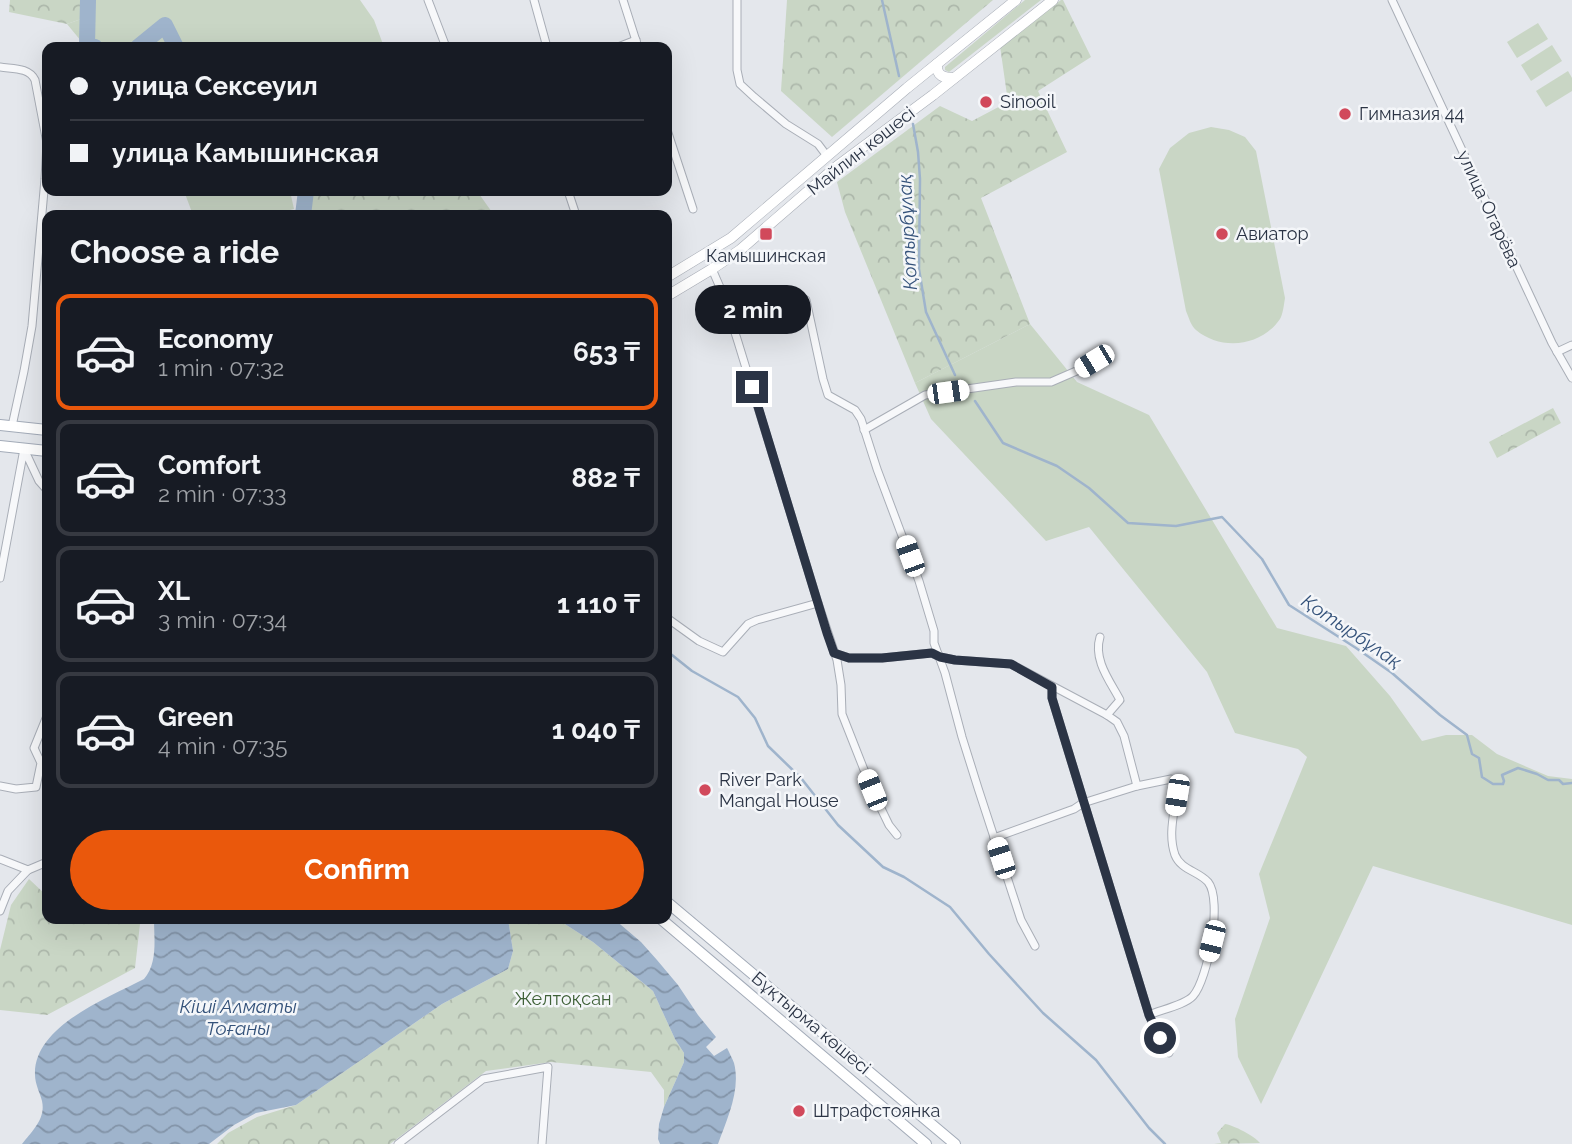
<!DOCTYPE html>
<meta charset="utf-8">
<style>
:root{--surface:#171b24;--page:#242831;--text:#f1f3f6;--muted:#9ea1a6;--line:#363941;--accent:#ea580c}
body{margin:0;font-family:Raleway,sans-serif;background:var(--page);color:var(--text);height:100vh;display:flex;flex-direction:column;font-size:26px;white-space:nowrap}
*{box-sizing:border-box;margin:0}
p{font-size:23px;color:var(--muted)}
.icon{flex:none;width:38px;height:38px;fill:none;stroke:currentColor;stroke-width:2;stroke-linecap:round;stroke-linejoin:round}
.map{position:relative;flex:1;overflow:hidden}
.drawer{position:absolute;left:42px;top:210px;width:630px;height:714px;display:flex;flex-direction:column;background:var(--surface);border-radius:14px;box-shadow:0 7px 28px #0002}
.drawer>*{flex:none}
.top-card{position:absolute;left:42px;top:42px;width:630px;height:154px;border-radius:14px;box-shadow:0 7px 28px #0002;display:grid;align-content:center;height:154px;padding:0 28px;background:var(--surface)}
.end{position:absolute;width:32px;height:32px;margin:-16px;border:9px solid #2b3445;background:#fff;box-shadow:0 0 0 4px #fff}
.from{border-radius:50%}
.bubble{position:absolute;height:49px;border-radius:24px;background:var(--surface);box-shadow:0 7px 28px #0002;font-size:23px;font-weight:700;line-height:49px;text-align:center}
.car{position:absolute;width:21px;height:42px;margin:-21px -10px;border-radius:9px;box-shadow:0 0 5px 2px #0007;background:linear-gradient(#fff 24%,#345 0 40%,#fff 0 76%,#345 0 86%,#fff 0)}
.top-card b{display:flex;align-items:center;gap:24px;height:66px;font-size:26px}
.top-card b+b{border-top:2px solid var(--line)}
.top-card i{width:18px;height:18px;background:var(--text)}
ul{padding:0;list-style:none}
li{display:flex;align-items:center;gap:21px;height:116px;margin:0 14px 10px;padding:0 14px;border:4px solid var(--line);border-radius:14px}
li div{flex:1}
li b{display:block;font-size:26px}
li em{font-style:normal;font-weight:700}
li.selected{border-color:var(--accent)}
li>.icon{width:63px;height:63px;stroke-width:1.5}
h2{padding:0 28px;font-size:32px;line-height:84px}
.primary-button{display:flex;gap:14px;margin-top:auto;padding:14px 28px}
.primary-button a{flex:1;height:80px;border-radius:42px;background:var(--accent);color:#fff;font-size:28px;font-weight:700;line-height:80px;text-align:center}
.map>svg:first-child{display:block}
</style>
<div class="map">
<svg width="1572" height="1144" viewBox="0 0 1572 1144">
<defs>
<pattern id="forest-crowns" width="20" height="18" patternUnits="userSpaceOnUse" patternTransform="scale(1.75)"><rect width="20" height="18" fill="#c9d6c5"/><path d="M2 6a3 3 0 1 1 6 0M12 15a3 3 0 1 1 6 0" fill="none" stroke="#adb8ab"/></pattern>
<pattern id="water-waves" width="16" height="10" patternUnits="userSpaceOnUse" patternTransform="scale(1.75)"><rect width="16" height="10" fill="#9fb4cc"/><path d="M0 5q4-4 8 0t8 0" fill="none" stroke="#8293a7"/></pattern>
</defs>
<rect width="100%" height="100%" fill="#e4e7ec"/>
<!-- grass -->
<g fill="#c9d6c5">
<polygon points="84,0 360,0 374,20 384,47 86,47 67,24 87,17"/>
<polygon points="1025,0 1041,0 949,72 945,70 945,67"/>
<polygon points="1538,23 1548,39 1517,58 1507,42"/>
<polygon points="1552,45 1562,61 1531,81 1521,65"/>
<polygon points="1568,71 1572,78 1572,91 1546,107 1536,91"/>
<path d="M1211 127 1229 130 1245 137 1256 151 1285 298C1284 304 1283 314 1280 319 1261 347 1221 351 1196 330 1191 326 1189 318 1186 311L1159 169 1170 148 1189 133Z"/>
<polygon points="184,191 290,191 294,209 278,213 277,215 193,215"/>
<polygon points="1030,324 1077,382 1149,415 1277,628 1346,646 1390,696 1422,741 1446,735 1472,735 1497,754 1548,776 1572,779 1572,925 1373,866 1261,1104 1238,1057 1235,1019 1270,918 1259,874 1307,757 1298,749 1235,733 1207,672 1089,527 1046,541 931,419 915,383"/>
</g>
<!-- forest -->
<g fill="url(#forest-crowns)">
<polygon points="10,0 84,0 87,17 67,24 9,12"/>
<polygon points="787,0 993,0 832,137 781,91"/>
<polygon points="1061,0 1063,0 1091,57 1038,91 1067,152 981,198 1030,324 915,383 845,212 837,182 940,106 972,121 1008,102 1000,46"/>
<polygon points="297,191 477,191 494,215 293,215 299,204"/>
<polygon points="1553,408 1561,423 1497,458 1489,442"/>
<polygon points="29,879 47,896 47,919 71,919 77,924 140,924 135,968 47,1015 0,1010 0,950 11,905"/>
<polygon points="508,919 557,919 593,942 653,991 675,1039 684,1053 684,1062 664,1107 664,1090 651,1072 551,1062 486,1071 390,1144 217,1144 228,1133 257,1117 296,1105 442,1004 508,969 513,951"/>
<path d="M1225 1124C1233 1125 1255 1136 1260 1143L1214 1144 1221 1143 1217 1133Z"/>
</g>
<!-- water -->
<g fill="url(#water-waves)">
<path d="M154 919H508L513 951 508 969 442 1004 296 1105 256 1113 234 1125 209 1144H22C32 1131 46 1119 42 1101 40 1093 35 1084 35 1075 33 1026 108 998 144 979 158 963 154 939 154 919Z"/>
<path d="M557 919H614L641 942 657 960 678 985 698 1015 716 1037 706 1047 714 1056 727 1048C729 1052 732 1058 734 1063 741 1090 727 1119 718 1144H660L658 1139 659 1124 664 1107 684 1062V1053L675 1039 653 991 593 942Z"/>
</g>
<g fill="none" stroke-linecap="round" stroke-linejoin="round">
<!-- stream -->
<g stroke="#9fb4cc" stroke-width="2.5">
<polyline points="882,0 899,76"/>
<polyline points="913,124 918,152 920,179 919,269 926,312 955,375"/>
<polyline points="975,401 1003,443 1057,466 1089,488 1128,523 1176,526 1222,517 1262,559 1289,605 1356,648 1392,673 1440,715 1467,735 1472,754 1479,758 1482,777 1493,784 1503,784 1504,781 1502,775 1518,768 1537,774 1548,780 1559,780 1563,784 1572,783"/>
<polyline points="667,651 692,671 738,697 755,718 768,746 801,778 838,825 883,867 904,877 950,907 989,954 1043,1013 1096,1060 1149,1128 1165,1144"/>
</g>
<!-- river -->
<g stroke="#9fb4cc" stroke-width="16">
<polyline points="88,0 87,45 95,47"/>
<polyline points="138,47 165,25 176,47"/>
<polyline points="303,215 306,191"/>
</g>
<defs>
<g id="street">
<polyline points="428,0 446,47"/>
<polyline points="534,0 547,47"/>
<polyline points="623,0 638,47"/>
<polyline points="737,0 737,70 740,84 754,97 786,124 818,144 827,156"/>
<polyline points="1392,0 1552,343 1572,378"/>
<polyline points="618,47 636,40"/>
<path d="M0 67C12 69 29 67 35 80L47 143 45 179 32 326 24 371 12 426"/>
<polyline points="667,130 693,209"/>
<polyline points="568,191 576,215"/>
<polyline points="732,323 801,298 806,300 823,379 828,395 855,410 861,419 877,469 919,581 934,631 934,643 945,673 962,737 978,788 1021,920 1035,946"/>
<polyline points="1557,352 1572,345"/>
<polyline points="864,430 925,395 1016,382 1051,382 1081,369 1107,354"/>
<polyline points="0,578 24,449 39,481 47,490"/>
<polyline points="818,603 837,660 841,685 842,714 872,790 889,825 897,835"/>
<polyline points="667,618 699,641 723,652 748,624 757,620 818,603 738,342 722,292 712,269"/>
<path d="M1100 637C1093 660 1110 681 1120 700L1107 715"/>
<polyline points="834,653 849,658 882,658 931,653 940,657 955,660 1011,664 1107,715 1117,722 1124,736 1137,786"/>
<polyline points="1052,687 1052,698 1149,1015 1160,1038 1169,1053"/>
<polyline points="0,786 16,789 36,787 41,763 34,748 47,716"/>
<path d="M994 838 1074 809 1083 803 1137 786 1171 779 1177 786C1176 809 1167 832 1175 855 1181 870 1198 871 1208 882 1223 900 1208 979 1193 996 1185 1005 1160 1010 1149 1015"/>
<polyline points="0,859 28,870 47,862"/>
<polyline points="0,911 8,891 28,870"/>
<polyline points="398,1144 483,1079 548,1067 542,1144"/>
</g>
<g id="secondary">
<path d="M937 64C936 76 944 78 954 78"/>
<polyline points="667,277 731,238 907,88 1016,0"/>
<polyline points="667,296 712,269 740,250 836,167 933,95 1053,0"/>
</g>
<g id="primary">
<polyline points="0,425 47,430"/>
<polyline points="0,446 47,451"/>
<polyline points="667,902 955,1144"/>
<polyline points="661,919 926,1144"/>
</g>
</defs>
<!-- street casing -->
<use href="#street" stroke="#a9aeb7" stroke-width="9"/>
<!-- secondary casing -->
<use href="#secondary" stroke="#a9aeb7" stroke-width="11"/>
<!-- primary casing -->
<use href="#primary" stroke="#a3abb8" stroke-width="12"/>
<!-- street -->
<use href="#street" stroke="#f7f8fa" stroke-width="7"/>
<!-- secondary -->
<use href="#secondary" stroke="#fff" stroke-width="10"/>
<!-- primary -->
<use href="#primary" stroke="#fff" stroke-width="10"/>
</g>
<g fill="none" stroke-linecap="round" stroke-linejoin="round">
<!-- route -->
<polyline stroke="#2b3445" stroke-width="9" points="752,387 827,633 834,653 849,658 882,658 932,653 940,657 955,660 1011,664 1052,687 1052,698 1149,1015 1160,1038"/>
</g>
<!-- markers -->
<g fill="#d1495b" stroke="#f4f6f9" stroke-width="2.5">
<circle cx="986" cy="102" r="7"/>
<circle cx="1345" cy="114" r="7"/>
<rect x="759" y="227" width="14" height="14" rx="3.5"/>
<circle cx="1222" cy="234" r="7"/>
<circle cx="705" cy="790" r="7"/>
<circle cx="799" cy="1111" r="7"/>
</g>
<g text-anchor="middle" stroke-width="5" stroke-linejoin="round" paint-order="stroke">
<!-- poi labels -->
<g font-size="18" fill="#2b3445" stroke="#f4f6f9" text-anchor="start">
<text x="1000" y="108">Sinooil</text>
<text x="1359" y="120">Гимназия 44</text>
<text x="1236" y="240">Авиатор</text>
<text x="766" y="262" text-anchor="middle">Камышинская</text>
<text x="719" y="786">River Park<tspan x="719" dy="21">Mangal House</tspan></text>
<text x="813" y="1117">Штрафстоянка</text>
</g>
<!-- street labels -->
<g font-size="18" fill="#2b3445" stroke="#f4f6f9">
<text transform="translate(861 151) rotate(-38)" y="6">Майлин көшесі</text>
<text transform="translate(1489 209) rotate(65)" y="6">улица Огарёва</text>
<text transform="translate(811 1023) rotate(40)" y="6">Бұқтырма көшесі</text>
</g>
<!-- park labels -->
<g font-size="18" fill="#3f6138" stroke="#f4f6f9">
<text x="563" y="1005">Желтоқсан</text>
</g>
<!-- water labels -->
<g font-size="19" font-style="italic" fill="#34527a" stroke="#f4f6f9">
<text transform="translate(907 232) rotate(-93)" y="7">Қотырбұлақ</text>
<text transform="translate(1352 631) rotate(34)" y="7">Қотырбұлақ</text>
<text x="238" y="1013">Кіші Алматы<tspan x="238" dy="22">Тоғаны</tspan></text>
</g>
</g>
</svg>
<i class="end from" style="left:1160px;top:1038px"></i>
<i class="end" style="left:752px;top:387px"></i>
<div class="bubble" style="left:695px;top:285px;width:116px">2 min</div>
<i class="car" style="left:1094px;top:361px;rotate:239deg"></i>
<i class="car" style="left:948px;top:392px;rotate:82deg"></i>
<i class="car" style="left:910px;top:556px;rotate:340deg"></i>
<i class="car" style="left:872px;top:790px;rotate:338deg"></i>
<i class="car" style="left:1177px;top:795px;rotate:189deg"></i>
<i class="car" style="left:1001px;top:858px;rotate:342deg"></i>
<i class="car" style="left:1212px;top:941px;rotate:194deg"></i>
<div class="top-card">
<b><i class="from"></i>улица Сексеуил</b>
<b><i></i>улица Камышинская</b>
</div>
<section class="drawer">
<h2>Choose a ride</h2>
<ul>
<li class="selected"><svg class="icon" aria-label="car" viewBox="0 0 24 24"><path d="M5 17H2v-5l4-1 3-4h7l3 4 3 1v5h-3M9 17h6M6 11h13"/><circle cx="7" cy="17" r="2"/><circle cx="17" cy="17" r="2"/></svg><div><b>Economy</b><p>1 min · 07:32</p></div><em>653 ₸</em></li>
<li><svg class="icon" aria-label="car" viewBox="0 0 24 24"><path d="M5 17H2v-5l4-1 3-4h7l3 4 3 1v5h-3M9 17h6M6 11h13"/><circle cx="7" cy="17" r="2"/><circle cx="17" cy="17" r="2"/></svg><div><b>Comfort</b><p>2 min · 07:33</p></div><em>882 ₸</em></li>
<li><svg class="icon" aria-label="car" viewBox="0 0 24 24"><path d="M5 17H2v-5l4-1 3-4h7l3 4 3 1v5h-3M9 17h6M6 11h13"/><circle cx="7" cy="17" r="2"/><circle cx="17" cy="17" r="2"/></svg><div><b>XL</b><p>3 min · 07:34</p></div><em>1 110 ₸</em></li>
<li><svg class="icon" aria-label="car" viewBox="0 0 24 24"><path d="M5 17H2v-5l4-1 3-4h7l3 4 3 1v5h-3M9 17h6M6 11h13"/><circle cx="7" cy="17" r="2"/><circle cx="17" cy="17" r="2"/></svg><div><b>Green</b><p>4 min · 07:35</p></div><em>1 040 ₸</em></li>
</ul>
<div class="primary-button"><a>Confirm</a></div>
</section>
</div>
